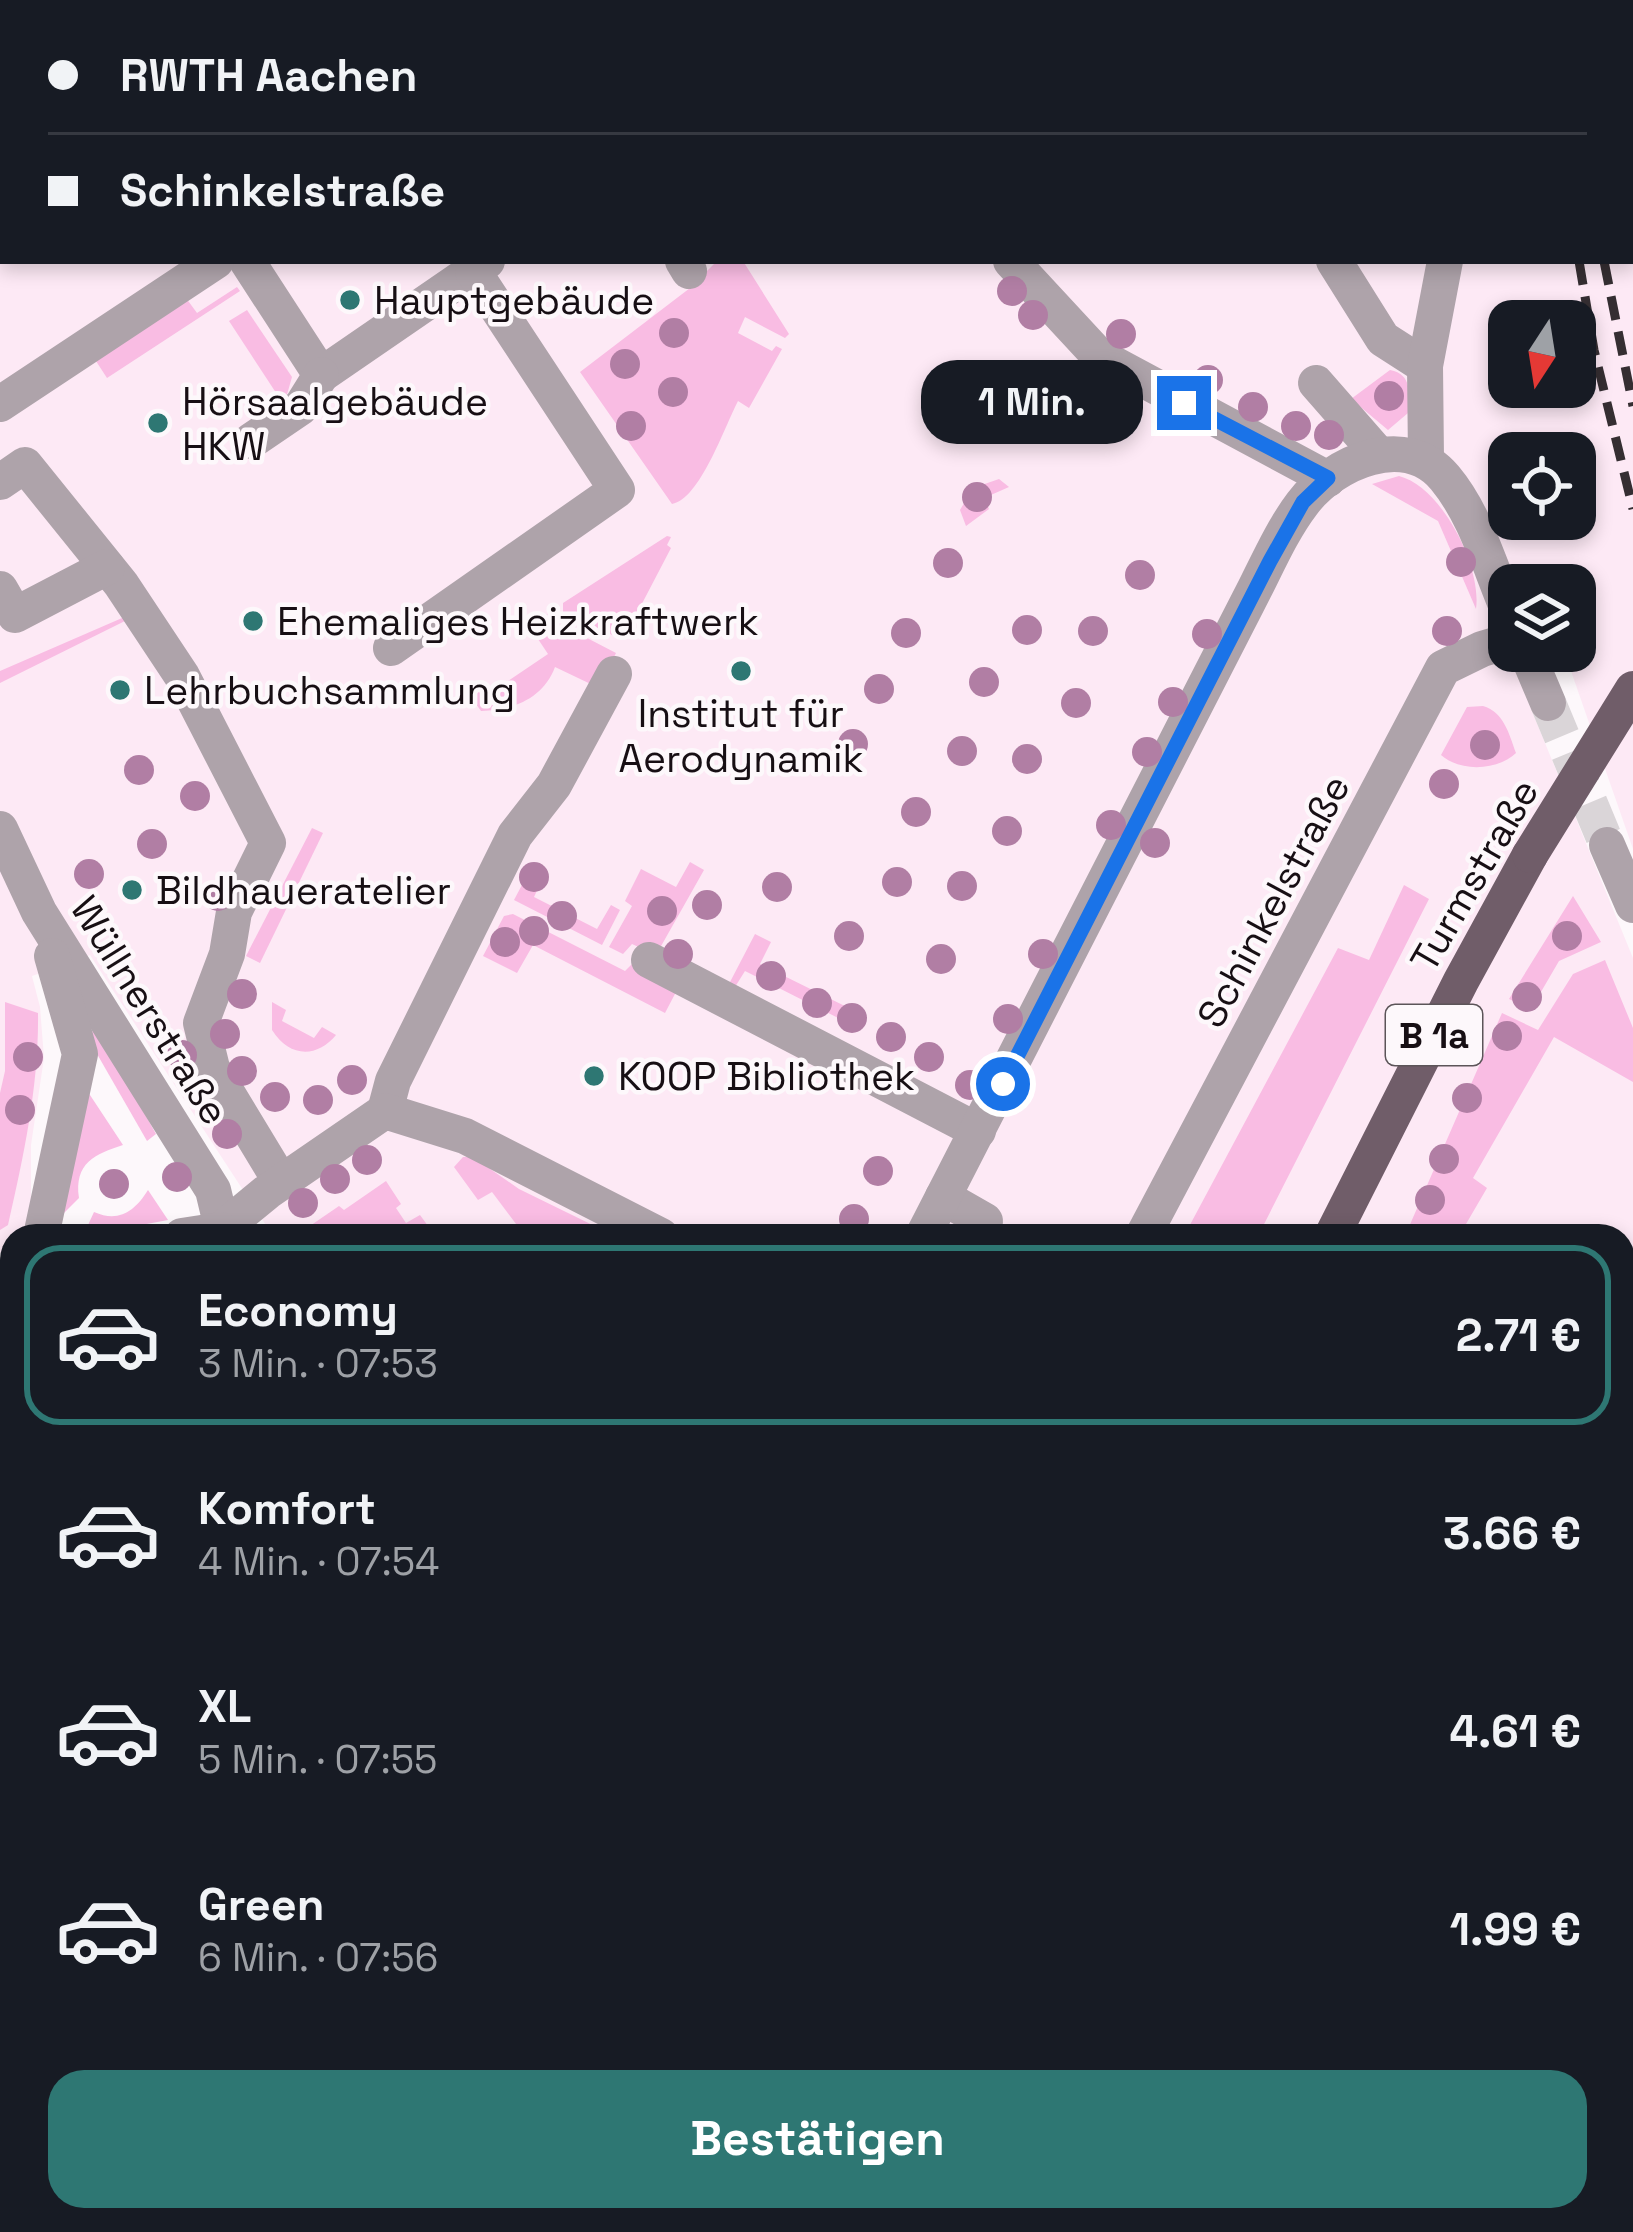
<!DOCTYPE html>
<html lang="de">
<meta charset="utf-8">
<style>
:root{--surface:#171b24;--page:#242831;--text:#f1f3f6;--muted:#9ea1a6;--line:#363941;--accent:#2e7773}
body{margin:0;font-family:"Space Grotesk",sans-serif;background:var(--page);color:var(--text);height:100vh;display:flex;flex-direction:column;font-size:45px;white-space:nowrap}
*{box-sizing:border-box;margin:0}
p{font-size:39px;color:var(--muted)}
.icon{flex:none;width:66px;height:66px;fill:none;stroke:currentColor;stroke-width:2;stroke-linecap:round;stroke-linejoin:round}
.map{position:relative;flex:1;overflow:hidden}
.sheet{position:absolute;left:0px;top:1224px;width:1635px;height:1008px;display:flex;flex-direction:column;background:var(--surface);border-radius:36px 36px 0 0;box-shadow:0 6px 18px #0003}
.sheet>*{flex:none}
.guide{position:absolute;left:0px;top:0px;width:1635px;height:264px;box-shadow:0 6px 18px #0003;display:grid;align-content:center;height:264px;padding:0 48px;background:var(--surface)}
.needle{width:78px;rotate:192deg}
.controls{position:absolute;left:1488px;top:300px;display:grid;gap:24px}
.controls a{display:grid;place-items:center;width:108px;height:108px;border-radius:24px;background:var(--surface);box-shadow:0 6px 18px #0003;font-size:60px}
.end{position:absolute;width:54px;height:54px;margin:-27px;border:15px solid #1a73e8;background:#fff;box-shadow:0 0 0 6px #fff}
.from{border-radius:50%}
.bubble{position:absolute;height:84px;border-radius:36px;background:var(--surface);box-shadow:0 6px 18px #0003;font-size:39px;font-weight:700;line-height:84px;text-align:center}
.guide b{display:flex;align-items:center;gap:42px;height:114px;font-size:45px}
.guide b+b{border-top:3px solid var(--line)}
.guide i{width:30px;height:30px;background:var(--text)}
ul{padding:21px 0 0;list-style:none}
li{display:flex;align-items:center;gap:36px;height:180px;margin:0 24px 18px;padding:0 24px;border:6px solid transparent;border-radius:36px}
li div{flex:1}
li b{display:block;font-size:45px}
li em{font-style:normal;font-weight:700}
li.on{border-color:var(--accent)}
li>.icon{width:108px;height:108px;stroke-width:1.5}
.action{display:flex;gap:24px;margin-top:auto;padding:24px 48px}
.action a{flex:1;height:138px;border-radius:36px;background:var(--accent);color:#fff;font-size:48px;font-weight:700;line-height:138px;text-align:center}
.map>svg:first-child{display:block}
</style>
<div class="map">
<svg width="1633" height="2232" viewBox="0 0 1633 2232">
<rect width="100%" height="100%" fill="#fdf8fb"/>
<!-- built -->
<g fill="#fde9f5" fill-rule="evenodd">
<polygon points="64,0 1460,0 1460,3 60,3"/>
<path d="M1467 0H1633V849L1564 651H1575V585H1545L1541 576 1539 585H1509L1518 677 1633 958V2232H557L577 2220H1623V1236H273L90 955 32 976 40 1007 44 1058 31 1145V1236H12V1251L0 1253V44L3 42V261H1632V3H1466ZM1509 321H1575V387H1509ZM1509 453H1575V519H1509Z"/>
</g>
<!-- green -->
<g fill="#f9bce3">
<path d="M717 261H743L789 334 785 338 745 317 738 333 772 351 776 346 782 349 749 408 738 401C724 428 700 499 672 504L580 372 690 288Z"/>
<polygon points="237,287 240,291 107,378 94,358 186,298 197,313"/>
<polygon points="247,310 292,377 284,405 229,321"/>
<path d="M1390 370C1413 374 1409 395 1408 413L1388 430 1351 399Z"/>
<path d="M1399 476C1442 487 1482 567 1476 609L1438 521 1372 484Z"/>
<polygon points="999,479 1009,487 984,498 989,509 966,526 960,510 973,488"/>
<polygon points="667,536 671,537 667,545 671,548 623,640 563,612 563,603"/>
<path d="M551 612 555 622 553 628 559 632 562 625 616 653 599 688 555 667C543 699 513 710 481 711L471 697 479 692 484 697 548 654 538 639 540 630 535 622Z"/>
<polygon points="129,615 131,618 0,683 0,671"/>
<path d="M1483 706C1504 712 1509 734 1516 753 1497 771 1460 772 1441 755L1467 707Z"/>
<polygon points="312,828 323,833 260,963 246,956"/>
<polygon points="690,862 704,870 656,955 632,944 623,954 609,947 632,906 625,901 641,869 676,887"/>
<polygon points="532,866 545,873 534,897 597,929 611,905 620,910 602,945 514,900"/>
<polygon points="1404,885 1429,899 1258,1236 1184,1236 1338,948 1369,960"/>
<polygon points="1573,896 1601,942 1559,961 1531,1009 1509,999"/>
<polygon points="513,914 625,971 636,960 676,992 665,1013 533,945 517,973 483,956 504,916"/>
<polygon points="755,934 771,942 760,964 865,1016 858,1028 745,971 735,987 730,982"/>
<polygon points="1605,960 1633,1028 1633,1082 1554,1037 1473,1178 1487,1188 1459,1236 1405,1236 1502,1013 1538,1030 1573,974"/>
<path d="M5 1002 38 1013C39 1085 24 1155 8 1225L0 1230V1093L5 1071Z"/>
<path d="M272 1002 286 1010 282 1021 314 1038 322 1027 336 1035C316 1059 289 1057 272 1030Z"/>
<polygon points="91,1031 99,1032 156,1134 147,1141 89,1040"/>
<path d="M88 1092 123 1145C95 1154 74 1163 79 1198L61 1216Z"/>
<polygon points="463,1157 473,1157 519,1189 615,1236 525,1236 492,1192 478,1200 454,1167"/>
<polygon points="386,1181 401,1204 396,1208 406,1223 420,1215 431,1230 422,1236 304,1236 304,1230 339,1206 344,1210"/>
<path d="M148 1190 168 1220 83 1236 94 1212C119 1223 135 1211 148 1190Z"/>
<polygon points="0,2033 12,2035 12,2127 0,2114"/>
</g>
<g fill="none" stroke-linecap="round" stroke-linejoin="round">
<!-- minor-tunnel -->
<polyline stroke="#dad5d8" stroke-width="36" stroke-dasharray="36 18" stroke-linecap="butt" points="1548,703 1607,845"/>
<!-- minor -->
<g stroke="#aea3aa" stroke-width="36">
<polyline points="78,0 80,3"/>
<polyline points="827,0 829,3"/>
<polyline points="1166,0 1168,3"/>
<polyline points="1442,0 1444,3"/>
<polyline points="39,3 44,0"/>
<polyline points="0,29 3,27"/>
<polyline points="0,131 3,128"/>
<polyline points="0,240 3,244"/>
<polyline points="247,261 321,375 487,261"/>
<polyline points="683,261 689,271"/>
<polyline points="1011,261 1099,356 1328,479"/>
<polyline points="1334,261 1383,339 1425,366"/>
<polyline points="1316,383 1379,455"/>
<polyline points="0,404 216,261"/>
<polyline points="251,441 301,407 321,375"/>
<polyline points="1426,459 1425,366 1445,261"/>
<polyline points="0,482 25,465 121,584 182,676 268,843 234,912 227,954 201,1023 212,1068 281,1182"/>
<polyline points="0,589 15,615 107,567"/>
<polyline points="391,648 617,490 473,271"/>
<polyline points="1526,651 1548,703"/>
<polyline points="0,829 39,912 213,1190 224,1236"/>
<polyline points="1607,845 1633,905"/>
<polyline points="649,960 978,1131"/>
<polyline points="385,1111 393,1081 515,835 554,785 614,674"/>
<polyline points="943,1197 985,1221 977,1236"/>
<polyline points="221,1230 267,1192 385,1111 465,1136 661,1236"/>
<polyline points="41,1236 80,1054 52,956"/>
<polyline points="182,1236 221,1230"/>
<path d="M923 1236 1248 602C1265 570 1280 533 1302 504 1334 461 1406 431 1445 478 1476 515 1490 568 1509 612"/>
<polyline points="1143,1236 1443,668 1482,649 1509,641"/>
<polyline points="0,1276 12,1273"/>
<polyline points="0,1444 12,1383"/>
<polyline points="1623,1971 1633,1987"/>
<polyline points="1209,2220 1241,2232"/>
<polyline points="223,2232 243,2220"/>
<polyline points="734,2232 738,2220"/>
</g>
<!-- major -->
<g stroke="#705d69" stroke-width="36">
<polyline points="1332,1236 1461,981 1530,855"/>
<polyline points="453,2232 473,2220"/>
</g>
<!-- rail -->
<g stroke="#352e32" stroke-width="9" stroke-dasharray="24 12" stroke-linecap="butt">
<polyline points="1555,0 1555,3"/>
<polyline points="1578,0 1578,3"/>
<polyline points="1579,261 1594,350 1633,509"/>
<polyline points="1604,261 1633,406"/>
</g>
<!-- major-bridge -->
<polyline stroke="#705d69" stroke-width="36" points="1530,855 1633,689"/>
</g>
<!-- trees -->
<g fill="#b17ea4">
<circle cx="1012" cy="291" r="15"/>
<circle cx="1033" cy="315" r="15"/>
<circle cx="674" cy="333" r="15"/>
<circle cx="1121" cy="334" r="15"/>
<circle cx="625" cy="364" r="15"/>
<circle cx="1208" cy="380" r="15"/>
<circle cx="673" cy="392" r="15"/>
<circle cx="1389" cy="396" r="15"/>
<circle cx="1253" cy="407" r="15"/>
<circle cx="631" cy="426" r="15"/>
<circle cx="1296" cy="426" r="15"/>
<circle cx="1329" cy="435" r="15"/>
<circle cx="977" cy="497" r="15"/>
<circle cx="1461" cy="562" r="15"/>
<circle cx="948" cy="563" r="15"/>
<circle cx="1140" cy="575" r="15"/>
<circle cx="1027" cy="630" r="15"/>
<circle cx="1093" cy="631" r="15"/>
<circle cx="1447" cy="631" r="15"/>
<circle cx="906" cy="633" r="15"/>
<circle cx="1207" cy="634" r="15"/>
<circle cx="984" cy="682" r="15"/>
<circle cx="879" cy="689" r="15"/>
<circle cx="1173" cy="702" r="15"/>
<circle cx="1076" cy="703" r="15"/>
<circle cx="853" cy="744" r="15"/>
<circle cx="1485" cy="745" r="15"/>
<circle cx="962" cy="751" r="15"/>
<circle cx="1147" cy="752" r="15"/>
<circle cx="1027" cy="759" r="15"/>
<circle cx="139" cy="770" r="15"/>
<circle cx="1444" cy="784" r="15"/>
<circle cx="195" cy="796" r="15"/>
<circle cx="916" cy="812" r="15"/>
<circle cx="1111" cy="825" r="15"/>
<circle cx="1007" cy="831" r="15"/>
<circle cx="1155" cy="843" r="15"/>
<circle cx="152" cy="844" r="15"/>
<circle cx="89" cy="874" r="15"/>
<circle cx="534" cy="877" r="15"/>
<circle cx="897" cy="882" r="15"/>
<circle cx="962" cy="886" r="15"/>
<circle cx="777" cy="887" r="15"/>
<circle cx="218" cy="896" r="15"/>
<circle cx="707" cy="905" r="15"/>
<circle cx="662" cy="911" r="15"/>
<circle cx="562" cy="916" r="15"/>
<circle cx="534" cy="931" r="15"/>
<circle cx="849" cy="936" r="15"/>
<circle cx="1567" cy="936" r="15"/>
<circle cx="505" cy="942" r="15"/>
<circle cx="678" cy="954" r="15"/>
<circle cx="1043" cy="954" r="15"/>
<circle cx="941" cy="959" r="15"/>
<circle cx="771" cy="976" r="15"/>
<circle cx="242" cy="994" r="15"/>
<circle cx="1527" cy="997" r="15"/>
<circle cx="817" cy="1003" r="15"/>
<circle cx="852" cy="1018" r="15"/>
<circle cx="1008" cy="1019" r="15"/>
<circle cx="225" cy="1034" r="15"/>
<circle cx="1507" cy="1036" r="15"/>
<circle cx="891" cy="1037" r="15"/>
<circle cx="182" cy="1055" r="15"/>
<circle cx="28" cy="1057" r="15"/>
<circle cx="929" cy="1057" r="15"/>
<circle cx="242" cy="1071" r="15"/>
<circle cx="352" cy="1080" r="15"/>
<circle cx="970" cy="1085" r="15"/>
<circle cx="275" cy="1097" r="15"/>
<circle cx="1467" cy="1098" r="15"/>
<circle cx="318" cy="1100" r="15"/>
<circle cx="20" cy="1110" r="15"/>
<circle cx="227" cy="1134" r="15"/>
<circle cx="1444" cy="1159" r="15"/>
<circle cx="367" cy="1160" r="15"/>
<circle cx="878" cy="1171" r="15"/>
<circle cx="177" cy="1177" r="15"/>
<circle cx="335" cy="1179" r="15"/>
<circle cx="114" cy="1184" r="15"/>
<circle cx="1430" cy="1200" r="15"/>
<circle cx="303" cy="1203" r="15"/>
<circle cx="854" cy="1219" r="15"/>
</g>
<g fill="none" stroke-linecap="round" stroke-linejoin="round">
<!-- route -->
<polyline stroke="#1a73e8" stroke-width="15" points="1003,1084 1270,561 1303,502 1328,478 1184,403"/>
</g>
<!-- markers -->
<g fill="#2e7773" stroke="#fdf8fb" stroke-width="4.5">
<circle cx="350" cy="300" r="12"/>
<circle cx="158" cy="423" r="12"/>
<circle cx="253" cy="621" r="12"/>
<circle cx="741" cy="671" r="12"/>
<circle cx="120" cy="690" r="12"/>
<circle cx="132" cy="890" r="12"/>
<circle cx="594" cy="1076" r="12"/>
</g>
<g text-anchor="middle" stroke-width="9" stroke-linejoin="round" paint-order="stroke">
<!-- shield labels -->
<rect fill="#fdf8fb" stroke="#5c5559" stroke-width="3" x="1386" y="1005" width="96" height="60" rx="9"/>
<g font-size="36" font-weight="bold" fill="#170f14">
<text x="1434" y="1048">B 1a</text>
</g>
<!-- poi labels -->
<g font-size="39" fill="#170f14" stroke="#fdf8fb" text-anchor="start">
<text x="374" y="314">Hauptgebäude</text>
<text x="182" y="415">Hörsaalgebäude<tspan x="182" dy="45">HKW</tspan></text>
<text x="277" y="635">Ehemaliges Heizkraftwerk</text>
<text x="144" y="704">Lehrbuchsammlung</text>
<text x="741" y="727" text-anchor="middle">Institut für<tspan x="741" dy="45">Aerodynamik</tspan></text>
<text x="156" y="904">Bildhaueratelier</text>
<text x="618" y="1090">KOOP Bibliothek</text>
</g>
<!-- street labels -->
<g font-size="39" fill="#170f14" stroke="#fdf8fb">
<text transform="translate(1474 875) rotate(-60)" y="14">Turmstraße</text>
<text transform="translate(1273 901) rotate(-62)" y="14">Schinkelstraße</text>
<text transform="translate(150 1010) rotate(58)" y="14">Wüllnerstraße</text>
</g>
</g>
</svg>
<div class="controls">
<a><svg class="needle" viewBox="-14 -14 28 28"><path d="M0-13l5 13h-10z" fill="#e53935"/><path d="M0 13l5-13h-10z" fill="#9ea1a6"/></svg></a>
<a><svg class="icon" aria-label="locate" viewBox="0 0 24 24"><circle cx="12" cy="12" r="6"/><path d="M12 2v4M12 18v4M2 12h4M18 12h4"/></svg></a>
<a><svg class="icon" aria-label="layers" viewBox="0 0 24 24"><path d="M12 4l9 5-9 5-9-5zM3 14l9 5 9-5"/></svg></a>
</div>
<i class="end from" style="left:1003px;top:1084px"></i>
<i class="end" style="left:1184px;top:403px"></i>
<div class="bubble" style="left:921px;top:360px;width:222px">1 Min.</div>
<div class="guide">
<b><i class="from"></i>RWTH Aachen</b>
<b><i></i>Schinkelstraße</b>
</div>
<section class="sheet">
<ul>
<li class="on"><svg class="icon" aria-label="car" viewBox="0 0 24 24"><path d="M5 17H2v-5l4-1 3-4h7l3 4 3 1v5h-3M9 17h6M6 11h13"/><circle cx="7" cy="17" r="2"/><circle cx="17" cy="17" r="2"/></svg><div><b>Economy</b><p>3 Min. · 07:53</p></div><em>2.71 €</em></li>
<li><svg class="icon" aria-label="car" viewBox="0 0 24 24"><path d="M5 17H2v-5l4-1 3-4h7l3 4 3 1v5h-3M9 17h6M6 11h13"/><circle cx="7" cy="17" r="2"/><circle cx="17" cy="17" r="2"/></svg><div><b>Komfort</b><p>4 Min. · 07:54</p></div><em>3.66 €</em></li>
<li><svg class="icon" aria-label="car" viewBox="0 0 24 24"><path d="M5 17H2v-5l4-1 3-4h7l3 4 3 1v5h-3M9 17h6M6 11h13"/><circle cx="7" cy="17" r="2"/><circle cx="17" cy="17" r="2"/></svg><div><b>XL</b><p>5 Min. · 07:55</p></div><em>4.61 €</em></li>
<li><svg class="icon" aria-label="car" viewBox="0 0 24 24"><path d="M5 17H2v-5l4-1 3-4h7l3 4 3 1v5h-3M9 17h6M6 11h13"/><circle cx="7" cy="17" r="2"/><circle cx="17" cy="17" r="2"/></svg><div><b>Green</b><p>6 Min. · 07:56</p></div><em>1.99 €</em></li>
</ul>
<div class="action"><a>Bestätigen</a></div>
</section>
</div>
